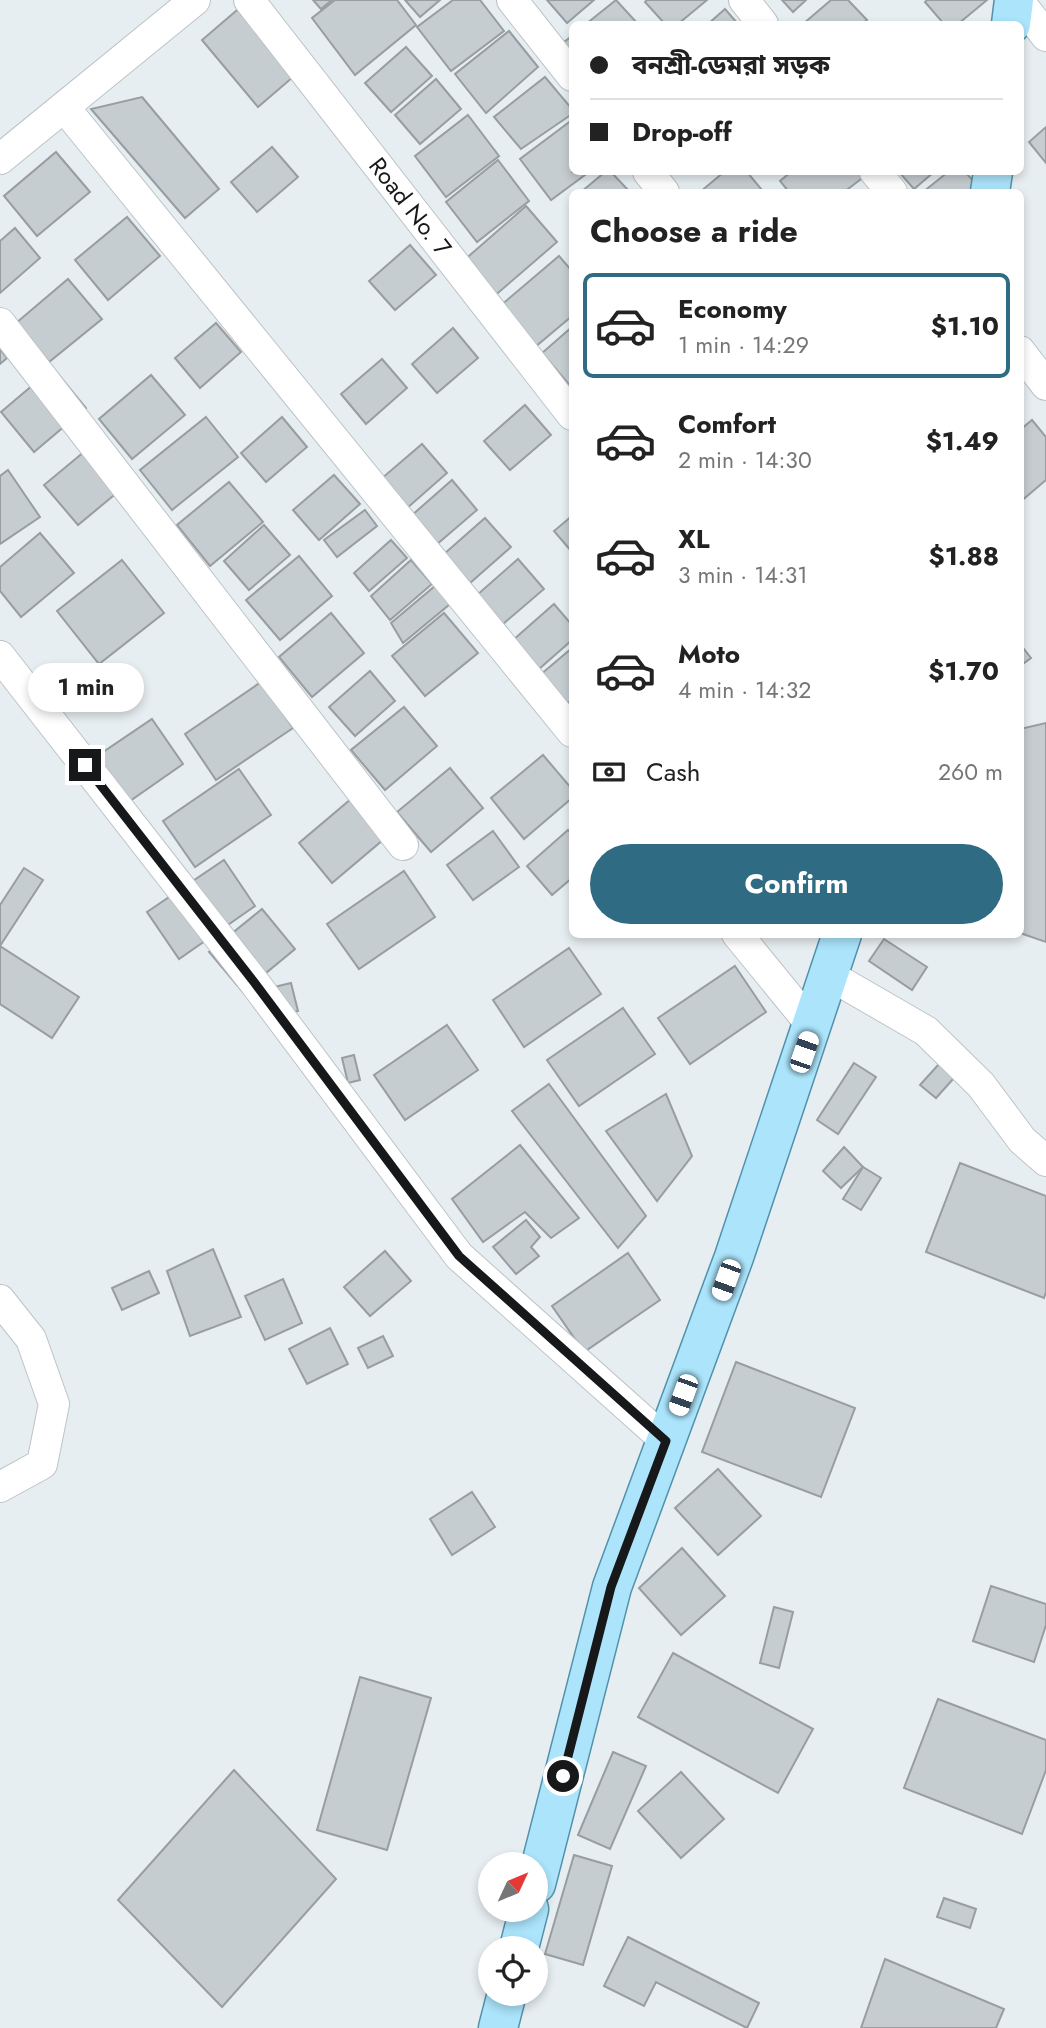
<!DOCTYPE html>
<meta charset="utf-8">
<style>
:root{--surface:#fff;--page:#f6f6f6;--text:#222;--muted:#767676;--line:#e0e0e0;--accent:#2f6b82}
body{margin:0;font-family:Jost,"Noto Sans Bengali",sans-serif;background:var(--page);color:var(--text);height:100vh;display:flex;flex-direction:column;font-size:26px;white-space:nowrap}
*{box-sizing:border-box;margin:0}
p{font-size:23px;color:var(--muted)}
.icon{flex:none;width:38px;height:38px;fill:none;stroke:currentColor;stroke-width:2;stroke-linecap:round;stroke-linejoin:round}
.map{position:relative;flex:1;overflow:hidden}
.sheet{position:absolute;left:569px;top:189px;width:455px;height:749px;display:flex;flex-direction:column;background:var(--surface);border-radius:10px;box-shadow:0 4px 10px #0003}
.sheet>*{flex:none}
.guide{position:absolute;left:569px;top:21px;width:455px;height:154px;border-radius:10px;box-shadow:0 4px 10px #0003;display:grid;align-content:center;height:154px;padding:0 21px;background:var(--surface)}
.needle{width:46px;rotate:46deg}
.buttons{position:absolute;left:478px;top:1852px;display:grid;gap:14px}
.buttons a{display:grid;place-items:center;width:70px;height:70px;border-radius:50%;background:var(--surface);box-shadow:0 4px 10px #0003;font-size:35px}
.end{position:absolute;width:32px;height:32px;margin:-16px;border:9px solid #161819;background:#fff;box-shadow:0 0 0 4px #fff}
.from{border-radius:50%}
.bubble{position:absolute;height:49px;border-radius:24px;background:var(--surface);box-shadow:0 4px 10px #0003;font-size:23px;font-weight:700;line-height:49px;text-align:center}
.car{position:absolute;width:21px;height:42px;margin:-21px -10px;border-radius:9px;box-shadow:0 0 5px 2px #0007;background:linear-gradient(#fff 24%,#345 0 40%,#fff 0 76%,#345 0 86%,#fff 0)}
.guide b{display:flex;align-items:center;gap:24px;height:66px;font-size:26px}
.guide b+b{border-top:2px solid var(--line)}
.guide i{width:18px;height:18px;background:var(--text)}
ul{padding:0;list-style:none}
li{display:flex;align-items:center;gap:21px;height:105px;margin:0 14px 10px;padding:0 7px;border:4px solid transparent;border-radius:10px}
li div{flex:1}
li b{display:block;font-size:26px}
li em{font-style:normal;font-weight:700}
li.current{border-color:var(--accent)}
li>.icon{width:63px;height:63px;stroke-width:1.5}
h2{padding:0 21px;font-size:32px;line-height:84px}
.pay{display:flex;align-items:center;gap:18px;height:77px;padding:0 21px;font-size:26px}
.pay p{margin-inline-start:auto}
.cta{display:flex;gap:14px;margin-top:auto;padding:14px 21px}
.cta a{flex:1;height:80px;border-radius:42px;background:var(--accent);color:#fff;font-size:28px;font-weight:700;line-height:80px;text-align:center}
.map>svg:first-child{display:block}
</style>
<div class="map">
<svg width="1046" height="2028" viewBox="0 0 1046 2028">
<rect width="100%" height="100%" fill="#e7eef1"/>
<!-- building -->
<g fill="#c6cdd0" stroke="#979da0" stroke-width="2">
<polygon points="313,0 332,0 321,9"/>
<polygon points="335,0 397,0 416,25 355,75 312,18"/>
<polygon points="405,0 440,0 420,17"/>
<polygon points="453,0 480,0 504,31 451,71 417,27"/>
<polygon points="547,0 594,0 567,23"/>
<polygon points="616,0 638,24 586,24"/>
<polygon points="647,0 707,0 678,24 665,24 645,2"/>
<polygon points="782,0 806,0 793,12"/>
<polygon points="831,0 848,0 867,20 862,24 803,24"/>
<polygon points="927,0 987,0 958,24 944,24 925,2"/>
<polygon points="243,5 300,71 258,107 202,40"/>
<polygon points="725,9 738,24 708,24"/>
<polygon points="509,31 538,67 486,113 455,74"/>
<polygon points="572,36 572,61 560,45"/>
<polygon points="406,47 432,76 391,112 365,83"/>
<polygon points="545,77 572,109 572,114 521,149 494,117"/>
<polygon points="436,79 461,109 420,144 395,115"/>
<polygon points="142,97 219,189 185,218 91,109"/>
<polygon points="468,115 499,156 446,197 415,156"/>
<polygon points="572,120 572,172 589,172 551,200 520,159"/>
<polygon points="1046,127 1046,163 1029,142"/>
<polygon points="272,147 298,177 257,212 231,182"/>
<polygon points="56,152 90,192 37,236 4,196"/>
<polygon points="498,160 529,201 477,242 446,202"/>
<polygon points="605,172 611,172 630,192 581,192"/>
<polygon points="724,172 747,172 762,190 759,192 700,192"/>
<polygon points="791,172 861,172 865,176 844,192 789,192 780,181"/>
<polygon points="899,172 934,172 914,189"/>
<polygon points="948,172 965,172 980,188 975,192 923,192"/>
<polygon points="526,206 557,242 492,298 461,263"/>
<polygon points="127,217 160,256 108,300 75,260"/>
<polygon points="15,228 40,258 0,293 0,241"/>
<polygon points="410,245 436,275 395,310 369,281"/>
<polygon points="559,256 572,271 572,316 535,347 500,306"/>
<polygon points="68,279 102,319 49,362 16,323"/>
<polygon points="216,323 241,352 200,388 175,358"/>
<polygon points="572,327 572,388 542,353"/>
<polygon points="453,328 478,358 437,393 412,364"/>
<polygon points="0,349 7,358 0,364"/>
<polygon points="382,359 407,388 366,424 341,394"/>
<polygon points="53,368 86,408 34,452 1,412"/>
<polygon points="151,375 185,415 132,459 99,419"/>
<polygon points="525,405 551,435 510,470 484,441"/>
<polygon points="206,417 238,457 172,510 140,470"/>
<polygon points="282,417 307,447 266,482 241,453"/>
<polygon points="1032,420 1046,437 1046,480 1020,502 1020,430"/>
<polygon points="96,442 130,482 78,525 44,485"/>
<polygon points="422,444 447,473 406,509 381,479"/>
<polygon points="8,470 40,517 0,544 0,476"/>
<polygon points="334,475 360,504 319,540 293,510"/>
<polygon points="452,480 477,510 436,545 411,516"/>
<polygon points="229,482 263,522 210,566 177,525"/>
<polygon points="365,510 377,526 337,557 324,540"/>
<polygon points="572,516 572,552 554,531"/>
<polygon points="485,518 511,547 470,583 444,554"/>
<polygon points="264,525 290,555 249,590 224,561"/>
<polygon points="40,533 74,573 21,617 0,591 0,567"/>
<polygon points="391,540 407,558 369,591 354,573"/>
<polygon points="299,556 332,596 280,640 246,600"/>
<polygon points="518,559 544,589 503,624 477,595"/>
<polygon points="122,560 164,613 99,664 57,611"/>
<polygon points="411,560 432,584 390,620 371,596"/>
<polygon points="435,586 450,604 403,643 391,623"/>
<polygon points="554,604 572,625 572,640 539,669 513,640"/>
<polygon points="331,613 364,653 312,697 279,657"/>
<polygon points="444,613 478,653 425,696 392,656"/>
<polygon points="1020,644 1031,658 1020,666"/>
<polygon points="572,648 572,699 566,705 540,675"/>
<polygon points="370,671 395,701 355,736 329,707"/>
<polygon points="261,682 293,728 216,780 185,734"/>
<polygon points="404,707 437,746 385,790 351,750"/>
<polygon points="152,719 183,764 107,817 75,771"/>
<polygon points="1046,723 1046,942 1020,933 1020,729"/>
<polygon points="543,755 572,789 572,798 524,839 491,798"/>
<polygon points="450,768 483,808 431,852 397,812"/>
<polygon points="239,769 271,815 195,867 163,821"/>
<polygon points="351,799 384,839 332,883 299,843"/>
<polygon points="568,830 572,835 572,878 552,895 527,866"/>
<polygon points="493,831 519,867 473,900 447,865"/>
<polygon points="224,860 255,906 179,959 147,912"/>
<polygon points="24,868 43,880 0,946 79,997 52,1038 0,1004 0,905"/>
<polygon points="404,871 435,917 359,969 327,924"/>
<polygon points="262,909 295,949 243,992 209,952"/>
<polygon points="884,939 927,967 912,990 869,961"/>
<polygon points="569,948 601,994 524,1047 493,1000"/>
<polygon points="735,966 766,1012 690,1064 658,1018"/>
<polygon points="291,983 298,1011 277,1016 270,988"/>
<polygon points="623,1008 655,1054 579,1106 547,1060"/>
<polygon points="447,1025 478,1070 405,1120 374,1075"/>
<polygon points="354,1055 360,1080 348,1083 342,1058"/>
<polygon points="854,1063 876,1077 838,1134 817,1120"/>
<polygon points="939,1064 954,1078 936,1098 920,1085"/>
<polygon points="549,1084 646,1216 618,1248 512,1111"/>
<polygon points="666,1094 692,1156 657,1201 606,1131"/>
<polygon points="520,1145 579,1218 551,1238 525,1212 483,1242 452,1199"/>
<polygon points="844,1147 863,1167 841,1188 823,1171"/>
<polygon points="960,1163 1046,1196 1046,1292 1044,1298 926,1252"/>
<polygon points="863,1167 881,1178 861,1210 843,1199"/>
<polygon points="526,1220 540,1237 531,1247 539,1256 516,1274 493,1247"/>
<polygon points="213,1249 241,1317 190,1336 167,1271"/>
<polygon points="385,1251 411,1281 370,1316 344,1287"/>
<polygon points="628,1253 660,1300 584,1352 552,1306"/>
<polygon points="149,1271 159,1293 122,1310 112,1288"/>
<polygon points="283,1279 302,1323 265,1340 245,1296"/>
<polygon points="330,1328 348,1364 307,1384 289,1349"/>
<polygon points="383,1336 393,1356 368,1368 358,1348"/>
<polygon points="736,1362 855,1408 821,1497 702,1452"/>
<polygon points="718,1469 761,1516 718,1555 675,1508"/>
<polygon points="472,1492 495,1527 452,1555 430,1519"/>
<polygon points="682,1548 725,1596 681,1635 639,1588"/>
<polygon points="991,1586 1046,1604 1046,1625 1034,1662 973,1641"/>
<polygon points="774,1607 793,1612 779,1668 760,1663"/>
<polygon points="673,1653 813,1729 778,1793 638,1717"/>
<polygon points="360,1677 431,1698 387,1850 317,1830"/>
<polygon points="938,1699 1046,1740 1046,1770 1022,1834 904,1788"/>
<polygon points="613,1752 646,1766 610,1849 578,1835"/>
<polygon points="234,1770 336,1879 222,2007 118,1900"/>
<polygon points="681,1772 724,1819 681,1858 638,1811"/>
<polygon points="574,1855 612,1866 583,1965 545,1954"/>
<polygon points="944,1898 976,1909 970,1928 937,1917"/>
<polygon points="628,1937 759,2003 747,2028 656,1982 644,2006 604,1986"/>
<polygon points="885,1959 1004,2009 996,2028 861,2028"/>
</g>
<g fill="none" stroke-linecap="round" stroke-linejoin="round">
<defs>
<g id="minor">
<path id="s1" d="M249 0 572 415"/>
<polyline points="512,0 572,76"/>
<polyline points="744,0 763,24"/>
<polyline points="1018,0 1046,36"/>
<polyline points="64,107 572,732"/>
<polyline points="0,159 195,0"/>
<polyline points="648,172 664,192"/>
<polyline points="875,172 892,192"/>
<polyline points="0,323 403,845"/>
<polyline points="1020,351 1046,385"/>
<polyline points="0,656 254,982 459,1256 666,1441"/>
<polyline points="737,934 813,1027"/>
<polyline points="829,975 926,1031 981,1085 1022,1140 1046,1161"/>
<polyline points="0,1300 31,1339 54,1404 42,1464 0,1487"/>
</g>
<g id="major">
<polyline points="1011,24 1014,0"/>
<polyline points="990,192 993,172"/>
<polyline points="536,1884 612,1587 734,1257 842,934"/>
<polyline points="519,1948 529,1909"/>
<polyline points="498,2028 507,1993"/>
</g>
</defs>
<!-- minor casing -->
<use href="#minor" stroke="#bdc3c7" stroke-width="32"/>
<!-- major casing -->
<use href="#major" stroke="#5291aa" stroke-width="41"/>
<!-- minor -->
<use href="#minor" stroke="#fff" stroke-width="30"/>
<!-- major -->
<use href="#major" stroke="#abe4fb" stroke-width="38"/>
</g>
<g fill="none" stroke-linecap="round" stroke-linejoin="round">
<!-- route -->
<polyline stroke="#161819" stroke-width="9" points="85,765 254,982 459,1256 666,1441 611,1587 563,1776"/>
</g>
<g text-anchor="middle" stroke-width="5" stroke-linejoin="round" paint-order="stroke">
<!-- street labels -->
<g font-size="24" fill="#161819" stroke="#fff">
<text dy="8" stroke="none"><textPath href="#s1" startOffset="262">Road No. 7</textPath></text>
</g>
</g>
</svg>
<div class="buttons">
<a><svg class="needle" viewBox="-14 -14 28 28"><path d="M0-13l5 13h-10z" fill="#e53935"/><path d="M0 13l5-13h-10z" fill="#767676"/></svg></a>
<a><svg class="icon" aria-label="locate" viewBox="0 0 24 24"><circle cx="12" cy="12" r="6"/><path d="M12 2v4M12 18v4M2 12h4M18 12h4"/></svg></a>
</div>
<i class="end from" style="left:563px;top:1776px"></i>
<i class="end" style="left:85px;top:765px"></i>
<div class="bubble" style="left:28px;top:663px;width:116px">1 min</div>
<i class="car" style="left:804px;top:1052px;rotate:19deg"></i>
<i class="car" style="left:726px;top:1280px;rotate:200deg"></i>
<i class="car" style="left:683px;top:1395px;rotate:200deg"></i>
<div class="guide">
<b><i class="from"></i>বনশ্রী-ডেমরা সড়ক</b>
<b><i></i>Drop-off</b>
</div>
<section class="sheet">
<h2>Choose a ride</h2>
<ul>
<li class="current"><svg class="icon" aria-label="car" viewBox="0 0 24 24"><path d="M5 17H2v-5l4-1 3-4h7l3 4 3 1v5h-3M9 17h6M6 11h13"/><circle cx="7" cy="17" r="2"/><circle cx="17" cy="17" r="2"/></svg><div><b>Economy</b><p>1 min · 14:29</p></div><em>$1.10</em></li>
<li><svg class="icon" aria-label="car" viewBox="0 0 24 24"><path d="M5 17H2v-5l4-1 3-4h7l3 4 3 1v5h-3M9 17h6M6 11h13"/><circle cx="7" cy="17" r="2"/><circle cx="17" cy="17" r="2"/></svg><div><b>Comfort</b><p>2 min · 14:30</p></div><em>$1.49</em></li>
<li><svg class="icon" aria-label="car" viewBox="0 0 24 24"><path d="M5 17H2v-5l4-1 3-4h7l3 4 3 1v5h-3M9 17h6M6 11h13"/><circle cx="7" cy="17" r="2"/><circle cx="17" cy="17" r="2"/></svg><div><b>XL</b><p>3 min · 14:31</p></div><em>$1.88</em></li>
<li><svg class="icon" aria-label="car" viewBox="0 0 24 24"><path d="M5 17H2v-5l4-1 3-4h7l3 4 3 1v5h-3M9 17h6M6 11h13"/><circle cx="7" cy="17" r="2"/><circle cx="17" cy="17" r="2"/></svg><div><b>Moto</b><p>4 min · 14:32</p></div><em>$1.70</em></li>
</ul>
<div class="pay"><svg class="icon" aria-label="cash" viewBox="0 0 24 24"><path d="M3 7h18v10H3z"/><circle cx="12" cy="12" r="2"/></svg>Cash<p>260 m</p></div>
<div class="cta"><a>Confirm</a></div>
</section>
</div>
